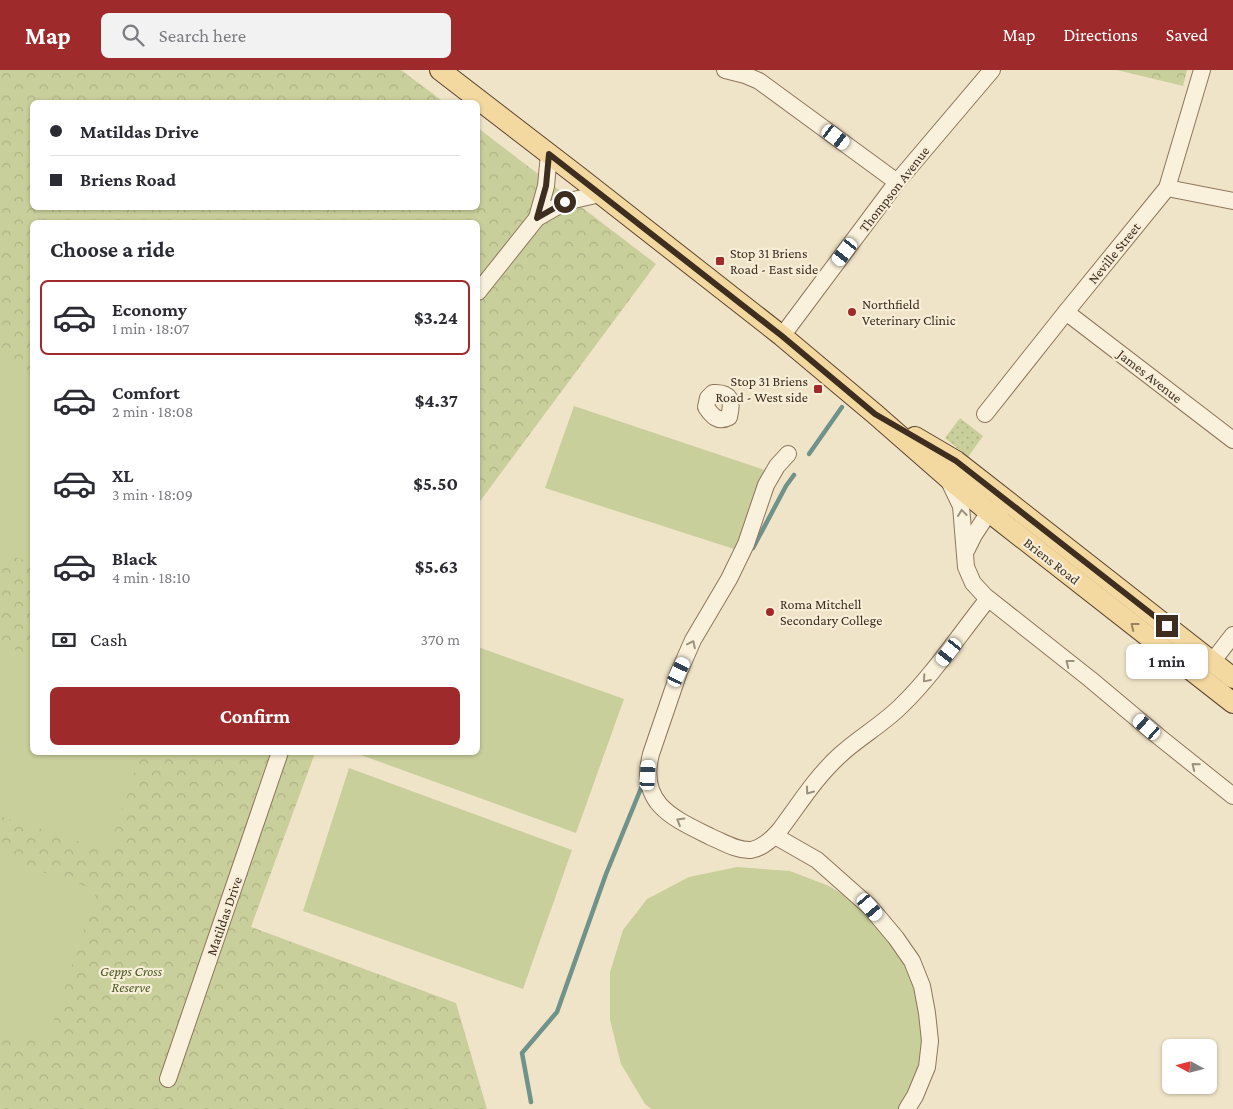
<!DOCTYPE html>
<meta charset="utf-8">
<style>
:root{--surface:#fff;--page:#f2f2f3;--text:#2b2b33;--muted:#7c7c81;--line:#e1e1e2;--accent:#9e2a2b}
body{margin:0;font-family:"Crimson Pro",serif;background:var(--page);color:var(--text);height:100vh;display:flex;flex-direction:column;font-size:19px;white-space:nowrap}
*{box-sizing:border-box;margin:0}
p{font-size:16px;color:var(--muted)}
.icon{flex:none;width:28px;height:28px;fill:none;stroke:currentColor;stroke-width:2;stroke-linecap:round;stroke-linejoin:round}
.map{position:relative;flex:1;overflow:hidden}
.sheet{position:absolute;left:30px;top:150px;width:450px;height:535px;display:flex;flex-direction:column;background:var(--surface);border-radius:8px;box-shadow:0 1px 4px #0004}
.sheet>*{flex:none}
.hud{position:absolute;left:30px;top:30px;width:450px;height:110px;border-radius:8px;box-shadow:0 1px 4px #0004;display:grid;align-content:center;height:110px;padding:0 20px;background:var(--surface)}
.needle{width:32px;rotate:277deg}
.controls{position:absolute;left:1162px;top:969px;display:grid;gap:10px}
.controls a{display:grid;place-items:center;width:55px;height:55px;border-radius:8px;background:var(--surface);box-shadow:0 1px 4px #0004;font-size:25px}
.end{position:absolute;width:22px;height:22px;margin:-11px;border:6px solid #3d2e20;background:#fff;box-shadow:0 0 0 2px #fff}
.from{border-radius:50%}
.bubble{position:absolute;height:35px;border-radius:8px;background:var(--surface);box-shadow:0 1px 4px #0004;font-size:16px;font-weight:700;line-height:35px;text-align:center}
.car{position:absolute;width:15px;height:30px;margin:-15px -8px;border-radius:6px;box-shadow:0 0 4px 1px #0007;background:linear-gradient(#fff 24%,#345 0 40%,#fff 0 76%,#345 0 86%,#fff 0)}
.hud b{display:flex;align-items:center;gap:18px;height:48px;font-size:19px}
.hud b+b{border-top:1px solid var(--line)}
.hud i{width:12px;height:12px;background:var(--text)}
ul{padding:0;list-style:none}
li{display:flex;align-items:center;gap:15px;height:75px;margin:0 10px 8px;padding:0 10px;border:2px solid transparent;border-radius:8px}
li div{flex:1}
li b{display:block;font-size:19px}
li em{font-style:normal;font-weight:700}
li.selected{border-color:var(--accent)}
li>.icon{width:45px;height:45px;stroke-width:1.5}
h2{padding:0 20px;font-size:22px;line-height:60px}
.pay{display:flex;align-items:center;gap:12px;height:55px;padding:0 20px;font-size:19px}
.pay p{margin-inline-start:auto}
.cta{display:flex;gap:10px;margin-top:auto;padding:10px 20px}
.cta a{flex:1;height:58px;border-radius:8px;background:var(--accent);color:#fff;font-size:20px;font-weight:700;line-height:58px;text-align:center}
header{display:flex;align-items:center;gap:30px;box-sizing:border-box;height:70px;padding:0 25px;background:var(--accent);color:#fff}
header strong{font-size:24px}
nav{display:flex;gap:28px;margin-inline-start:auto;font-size:18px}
.search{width:350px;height:45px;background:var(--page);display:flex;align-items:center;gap:12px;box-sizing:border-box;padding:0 18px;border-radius:8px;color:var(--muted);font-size:19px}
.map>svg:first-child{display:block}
</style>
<header>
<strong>Map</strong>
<div class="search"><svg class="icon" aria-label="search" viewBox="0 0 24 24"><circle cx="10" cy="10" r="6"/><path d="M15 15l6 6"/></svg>Search here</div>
<nav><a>Map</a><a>Directions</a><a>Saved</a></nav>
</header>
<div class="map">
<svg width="1233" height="1039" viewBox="0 0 1233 1039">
<defs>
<pattern id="grass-dots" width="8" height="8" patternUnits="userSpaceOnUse" patternTransform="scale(1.25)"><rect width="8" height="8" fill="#c9cf9b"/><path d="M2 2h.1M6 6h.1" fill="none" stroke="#aeb285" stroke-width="1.8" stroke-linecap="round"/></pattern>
<pattern id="park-crowns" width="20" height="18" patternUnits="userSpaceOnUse" patternTransform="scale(1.25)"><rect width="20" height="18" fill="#c9cf9b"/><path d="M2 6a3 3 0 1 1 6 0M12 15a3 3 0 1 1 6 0" fill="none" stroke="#aeb285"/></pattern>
</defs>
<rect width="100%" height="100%" fill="#f0e4c8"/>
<!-- grass -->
<polygon fill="url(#grass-dots)" points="960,348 983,366 968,387 945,368"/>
<!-- park -->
<g fill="url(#park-crowns)">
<polygon points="0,0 401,0 444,32 32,32 32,138 478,138 478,58 656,194 478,434 478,152 32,152 32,682 315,683 251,857 456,933 487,1039 0,1039"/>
<polygon points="1117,0 1187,0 1183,16"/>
</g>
<!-- garden -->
<g fill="#c9cf9b">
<polygon points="0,291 32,302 32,493 0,482"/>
<polygon points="574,336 765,400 737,480 545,418"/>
<polygon points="0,575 32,585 32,682 141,683 108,781 0,746"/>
<polygon points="478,577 624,629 576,763 358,684 358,682 478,682"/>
<polygon points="349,698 572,780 523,919 303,841"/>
<polygon points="0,788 97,820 46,974 0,959"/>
<polygon points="737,797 790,801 829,816 863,837 897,879 917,913 926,963 917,1013 900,1039 651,1039 645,1034 621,994 610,950 610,902 623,860 647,829 689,807"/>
</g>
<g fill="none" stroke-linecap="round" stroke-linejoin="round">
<!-- stream -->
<g stroke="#6f938a" stroke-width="4.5">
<polyline points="809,384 842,337"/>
<polyline points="753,478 786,416 794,405"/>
<polyline points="531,1032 522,983 557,942 606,804 644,711"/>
</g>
<defs>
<g id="minor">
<polyline points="725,0 745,5 759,11 897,112"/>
<polyline points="1167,118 1233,131"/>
<polyline points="537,148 546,116 549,84"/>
<polyline points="478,222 537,148 565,132 600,124"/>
<polyline points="1066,242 1233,370"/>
<polyline points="782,266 897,112 992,0"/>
<path d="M713 323C731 322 733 331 729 347 718 353 712 346 706 337L708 328Z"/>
<polyline points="985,344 1066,242 1167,118 1202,0"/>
<path d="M788 384 777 396 766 415 746 474 729 509 693 570 679 602 651 684C638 734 673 748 711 767 723 772 737 781 751 780 762 778 772 769 779 761 798 736 815 708 839 686 858 668 882 655 901 636 934 604 959 565 988 529"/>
<polyline points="949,411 961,436 966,497 973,513 985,526 1090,609 1158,666 1233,726"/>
<polyline points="966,481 974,465 989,442 1001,439"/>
<polyline points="1212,592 1233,565"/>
<polyline points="775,766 817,790 870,837 896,868 912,891 922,916 927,943 930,971 927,997 915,1026 907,1039"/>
<polyline points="168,1009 280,682"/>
</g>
<g id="major">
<polyline points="440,0 579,107 782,266 875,344 948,408 989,442 1233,633"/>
<polyline points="915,367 956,391 1233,608"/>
</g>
</defs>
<!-- minor casing -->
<use href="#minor" stroke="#8d765c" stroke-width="18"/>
<!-- major casing -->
<use href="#major" stroke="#5b4430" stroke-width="22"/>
<!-- minor -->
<use href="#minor" stroke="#faf1dc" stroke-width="16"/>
<!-- major -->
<use href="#major" stroke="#f3d9a0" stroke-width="20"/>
</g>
<!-- one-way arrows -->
<defs><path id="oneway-chevron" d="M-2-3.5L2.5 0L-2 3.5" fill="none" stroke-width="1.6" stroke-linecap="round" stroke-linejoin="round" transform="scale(1.25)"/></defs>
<g stroke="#9c907e">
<use href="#oneway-chevron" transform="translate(962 443) rotate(-97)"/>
<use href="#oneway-chevron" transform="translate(692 574) rotate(-64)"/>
<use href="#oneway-chevron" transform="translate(1069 593) rotate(-142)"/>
<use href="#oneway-chevron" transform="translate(926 609) rotate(131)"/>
<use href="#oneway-chevron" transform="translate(1195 696) rotate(-141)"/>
<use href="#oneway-chevron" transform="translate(809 721) rotate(126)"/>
<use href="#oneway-chevron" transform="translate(680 751) rotate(-149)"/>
</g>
<use stroke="#988460" href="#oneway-chevron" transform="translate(1134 556) rotate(-142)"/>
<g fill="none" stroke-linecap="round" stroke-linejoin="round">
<!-- route -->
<polyline stroke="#3d2e20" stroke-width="6" points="565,132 537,148 546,116 549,84 782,266 875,344 956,391 1167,556"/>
</g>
<!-- markers -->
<g fill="#9e2a2b" stroke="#f7eed8" stroke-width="2">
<rect x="715" y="186" width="10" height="10" rx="2.5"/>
<circle cx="852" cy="242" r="5"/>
<rect x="813" y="314" width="10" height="10" rx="2.5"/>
<circle cx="770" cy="542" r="5"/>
</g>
<g text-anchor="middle" stroke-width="4.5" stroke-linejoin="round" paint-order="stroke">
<!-- street labels -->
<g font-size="14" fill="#3d2e20" stroke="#f7eed8">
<text transform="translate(894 119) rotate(-52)" y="5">Thompson Avenue</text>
<text transform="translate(1114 183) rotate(-51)" y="5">Neville Street</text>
<text transform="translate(1150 306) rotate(38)" y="5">James Avenue</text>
<text transform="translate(1052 491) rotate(38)" y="5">Briens Road</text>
<text transform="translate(224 846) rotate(-71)" y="5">Matildas Drive</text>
</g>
<!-- poi labels -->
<g font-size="14" fill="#3d2e20" stroke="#f7eed8" text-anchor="start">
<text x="730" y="188">Stop 31 Briens<tspan x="730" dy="16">Road - East side</tspan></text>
<text x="862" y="239">Northfield<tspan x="862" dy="16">Veterinary Clinic</tspan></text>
<text x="808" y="316" text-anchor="end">Stop 31 Briens<tspan x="808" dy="16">Road - West side</tspan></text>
<text x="780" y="539">Roma Mitchell<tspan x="780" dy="16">Secondary College</tspan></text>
</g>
<!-- park labels -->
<g font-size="14" font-style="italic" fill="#4d5a26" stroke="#f7eed8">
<text x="131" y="906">Gepps Cross<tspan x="131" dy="16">Reserve</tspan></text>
</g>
</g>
</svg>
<div class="controls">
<a><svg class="needle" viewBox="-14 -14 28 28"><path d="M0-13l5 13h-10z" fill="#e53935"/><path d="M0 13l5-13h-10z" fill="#7c7c81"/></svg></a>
</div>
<i class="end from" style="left:565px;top:132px"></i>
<i class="end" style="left:1167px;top:556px"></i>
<div class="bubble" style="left:1126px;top:574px;width:82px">1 min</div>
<i class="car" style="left:836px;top:67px;rotate:127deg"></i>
<i class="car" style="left:845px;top:182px;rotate:217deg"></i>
<i class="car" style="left:949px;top:582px;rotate:219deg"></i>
<i class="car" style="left:679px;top:602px;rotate:25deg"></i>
<i class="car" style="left:1147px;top:657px;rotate:311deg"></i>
<i class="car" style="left:648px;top:705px;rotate:3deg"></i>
<i class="car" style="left:870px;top:837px;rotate:140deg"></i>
<div class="hud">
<b><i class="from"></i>Matildas Drive</b>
<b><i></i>Briens Road</b>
</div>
<section class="sheet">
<h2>Choose a ride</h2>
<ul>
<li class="selected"><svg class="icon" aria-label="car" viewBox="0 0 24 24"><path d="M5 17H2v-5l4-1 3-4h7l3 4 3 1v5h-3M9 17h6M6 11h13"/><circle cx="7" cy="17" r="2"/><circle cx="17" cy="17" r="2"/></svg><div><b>Economy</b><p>1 min · 18:07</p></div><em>$3.24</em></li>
<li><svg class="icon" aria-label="car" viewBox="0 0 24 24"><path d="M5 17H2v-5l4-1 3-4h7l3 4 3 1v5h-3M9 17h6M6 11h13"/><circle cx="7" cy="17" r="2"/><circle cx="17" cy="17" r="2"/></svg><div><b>Comfort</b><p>2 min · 18:08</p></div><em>$4.37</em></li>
<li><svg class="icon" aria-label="car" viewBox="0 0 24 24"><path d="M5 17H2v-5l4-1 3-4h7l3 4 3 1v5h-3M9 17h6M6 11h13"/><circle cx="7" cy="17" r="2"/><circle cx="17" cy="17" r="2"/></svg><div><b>XL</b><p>3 min · 18:09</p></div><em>$5.50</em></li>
<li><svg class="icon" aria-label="car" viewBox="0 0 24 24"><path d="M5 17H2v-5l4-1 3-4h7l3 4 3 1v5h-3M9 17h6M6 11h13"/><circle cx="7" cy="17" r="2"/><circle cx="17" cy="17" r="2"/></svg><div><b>Black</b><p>4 min · 18:10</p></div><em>$5.63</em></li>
</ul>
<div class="pay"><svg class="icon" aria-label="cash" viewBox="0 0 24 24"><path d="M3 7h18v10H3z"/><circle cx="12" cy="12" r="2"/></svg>Cash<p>370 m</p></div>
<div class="cta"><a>Confirm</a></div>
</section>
</div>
